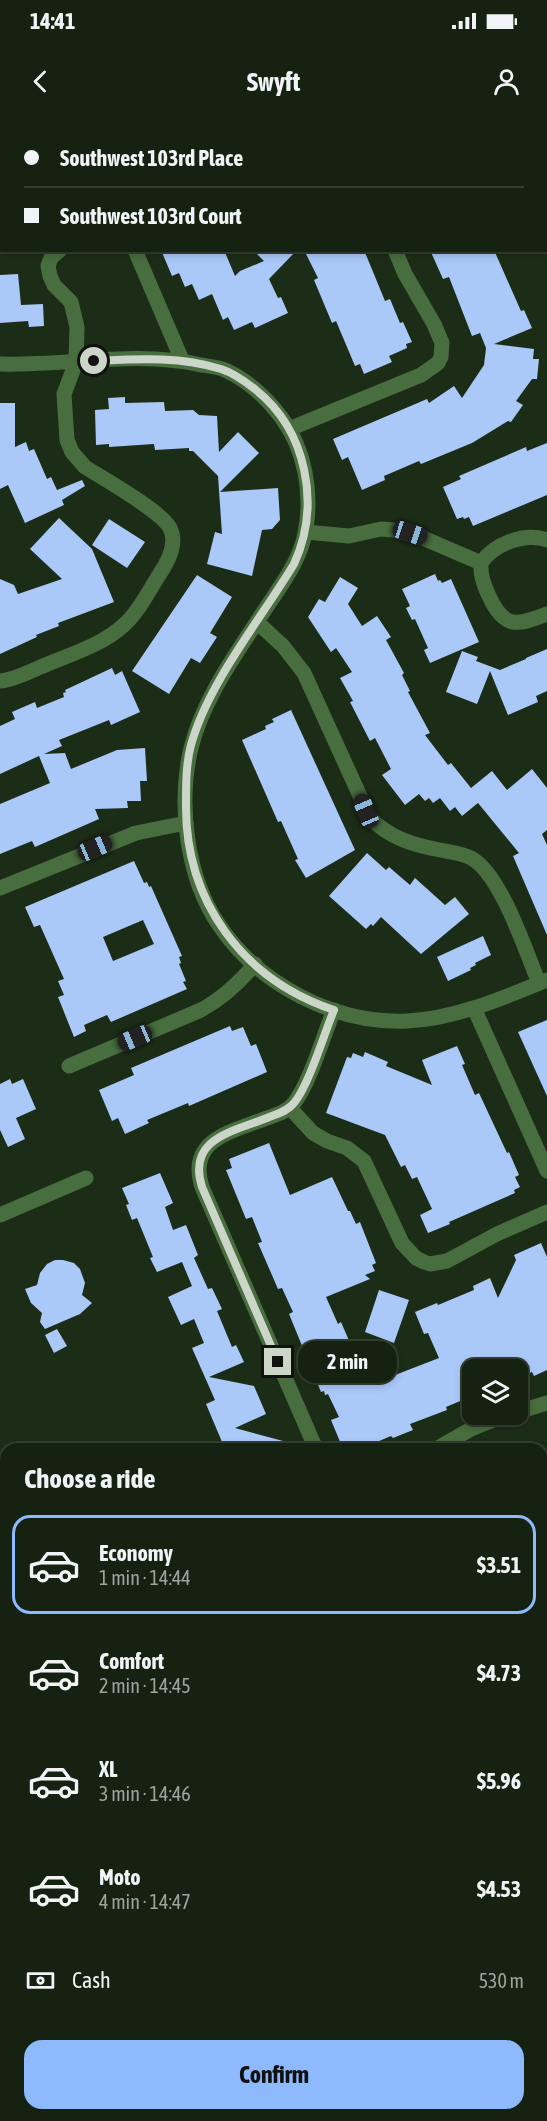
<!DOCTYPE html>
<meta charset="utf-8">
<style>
:root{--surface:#152211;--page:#222f1f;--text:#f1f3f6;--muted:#9da49f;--line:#343f31;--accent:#8eb9fc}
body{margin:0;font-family:"Asap Condensed",sans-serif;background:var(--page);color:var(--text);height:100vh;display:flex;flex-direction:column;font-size:22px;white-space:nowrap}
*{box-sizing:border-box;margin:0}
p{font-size:20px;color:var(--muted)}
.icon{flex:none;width:33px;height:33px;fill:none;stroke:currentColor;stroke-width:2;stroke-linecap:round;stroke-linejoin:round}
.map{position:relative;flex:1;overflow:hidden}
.details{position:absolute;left:0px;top:1323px;width:548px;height:678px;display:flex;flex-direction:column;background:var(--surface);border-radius:18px 18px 0 0;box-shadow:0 3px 9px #0003,0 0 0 2px var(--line)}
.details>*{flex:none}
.banner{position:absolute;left:0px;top:0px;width:548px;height:132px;box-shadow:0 3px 9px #0003,0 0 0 2px var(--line);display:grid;align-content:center;height:132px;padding:0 24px;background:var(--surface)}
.controls{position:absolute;left:462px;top:1239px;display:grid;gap:12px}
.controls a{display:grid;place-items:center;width:66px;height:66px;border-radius:12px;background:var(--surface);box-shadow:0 3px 9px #0003,0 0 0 2px var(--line);font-size:30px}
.end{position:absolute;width:27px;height:27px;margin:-14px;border:8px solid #cbd6c8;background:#111;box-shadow:0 0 0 3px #111}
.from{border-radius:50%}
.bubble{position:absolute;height:42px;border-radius:18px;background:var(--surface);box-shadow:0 3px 9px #0003,0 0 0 2px var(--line);font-size:20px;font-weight:700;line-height:42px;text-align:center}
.car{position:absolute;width:18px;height:36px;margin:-18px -9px;border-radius:8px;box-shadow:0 0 4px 2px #0007;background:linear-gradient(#222 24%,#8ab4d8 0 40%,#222 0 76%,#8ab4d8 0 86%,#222 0)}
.banner b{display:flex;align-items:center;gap:21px;height:57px;font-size:22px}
.banner b+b{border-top:2px solid var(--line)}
.banner i{width:15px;height:15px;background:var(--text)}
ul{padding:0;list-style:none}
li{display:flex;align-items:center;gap:18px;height:99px;margin:0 12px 9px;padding:0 12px;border:3px solid transparent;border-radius:18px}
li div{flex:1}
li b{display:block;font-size:22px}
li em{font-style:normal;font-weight:700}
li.current{border-color:var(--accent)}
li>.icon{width:54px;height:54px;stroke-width:1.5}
h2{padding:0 24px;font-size:27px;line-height:72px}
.pay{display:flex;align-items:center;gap:15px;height:66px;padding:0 24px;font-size:22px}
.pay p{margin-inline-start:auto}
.button{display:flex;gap:12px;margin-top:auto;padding:12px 24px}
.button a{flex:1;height:69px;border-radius:18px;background:var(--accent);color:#111;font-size:24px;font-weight:700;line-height:69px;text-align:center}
.status{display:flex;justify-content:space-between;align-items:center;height:42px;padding:0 30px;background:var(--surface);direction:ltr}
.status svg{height:16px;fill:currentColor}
header{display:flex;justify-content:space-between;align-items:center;height:78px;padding:0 24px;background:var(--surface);font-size:27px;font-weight:700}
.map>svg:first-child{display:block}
</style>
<div class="status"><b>14:41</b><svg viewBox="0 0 49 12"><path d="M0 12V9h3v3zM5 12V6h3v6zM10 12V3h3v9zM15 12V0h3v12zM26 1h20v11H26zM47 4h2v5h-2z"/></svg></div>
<header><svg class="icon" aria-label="back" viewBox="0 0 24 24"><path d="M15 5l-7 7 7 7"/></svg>Swyft<svg class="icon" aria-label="person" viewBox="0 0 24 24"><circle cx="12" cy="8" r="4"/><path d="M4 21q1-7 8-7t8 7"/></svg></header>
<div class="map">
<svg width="547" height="2001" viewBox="0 0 547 2001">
<rect width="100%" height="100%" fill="#1c2d17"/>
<!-- green -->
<polygon fill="#1d480e" points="0,1468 6,1481 6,1632 0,1634"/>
<!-- building -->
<g fill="#aac8f8" fill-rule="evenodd">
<polygon points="161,130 224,130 235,156 240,151 264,141 253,130 297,130 269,159 278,178 281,177 288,193 255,208 252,202 234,210 228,197 223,200 212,174 199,180 192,164 185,167 179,153 172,156"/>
<polygon points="314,130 364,130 385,181 390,179 400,203 403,202 412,222 406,224 407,228 389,236 392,242 364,254 360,244 355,246 336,201 332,203 314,160 318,158 306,134"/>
<polygon points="430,130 494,130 521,191 524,190 532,208 494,224 534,229 533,239 539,239 537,259 532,259 516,281 523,285 511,302 508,301 472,323 421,344 419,341 384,356 385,360 362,370 348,337 342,340 333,319 427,279 429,283 454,266 462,278 484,245 486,228 480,213 472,216 449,157 443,159"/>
<polygon points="18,154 21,185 43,184 44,206 29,207 28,201 0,203 0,155"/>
<polygon points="125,277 125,283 164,282 165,291 193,290 199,295 217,296 219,332 238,312 259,333 220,372 278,368 280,400 272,409 262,410 252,456 207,444 215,412 222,414 218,356 193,331 189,331 189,328 155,330 154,324 109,327 109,324 96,325 95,290 109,289 108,278"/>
<polygon points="0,283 15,283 15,327 26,322 29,331 34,329 47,359 51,357 57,370 82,360 85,366 62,380 64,385 25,403 8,365 0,369"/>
<polygon points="547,323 547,375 473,406 469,397 464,399 463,397 457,399 443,367 461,359 459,356 526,327 527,331"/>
<polygon points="59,398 92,429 114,482 58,503 59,506 36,515 37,517 0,534 0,459 14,465 18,474 62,459 30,429"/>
<polygon points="109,399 145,422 127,448 92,425"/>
<polygon points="435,454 438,461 440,460 442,463 451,459 479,522 430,543 424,530 428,528 415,499 412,500 406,488 410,486 402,469"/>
<polygon points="197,455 232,477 210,513 217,517 200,543 191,538 169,574 132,551"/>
<polygon points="340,457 358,468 348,484 362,506 377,496 391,517 386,520 404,553 402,555 410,571 408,572 430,613 425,615 448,645 451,643 471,668 492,651 507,670 532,649 547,668 547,710 542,714 547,725 547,815 513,736 519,733 478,683 462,696 455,687 450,691 440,678 433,683 429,678 425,681 419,674 405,685 382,655 391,649 375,618 370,621 350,582 353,581 340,558 352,552 336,528 331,532 308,497 319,479 325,482"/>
<polygon points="547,529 547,571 536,576 538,582 508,595 490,551 477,584 446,572 462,531 478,537 476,541 500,550 526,539 526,538"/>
<polygon points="112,548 115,555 122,551 140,592 111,605 109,600 59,620 62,626 44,634 65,633 71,649 117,630 145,628 147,661 140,661 141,681 127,681 128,688 95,689 99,699 35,727 32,721 0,734 0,684 50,663 39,636 0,654 0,606 15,599 12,592 35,582 37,588 64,577 63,573 66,572 65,570"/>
<polygon points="291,590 355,730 306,758 295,740 298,739 281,701 278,702 242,620 266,609 265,606 274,602 272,599"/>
<polygon points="367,733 386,750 389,747 410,765 415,758 445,785 455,777 469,794 421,834 381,797 373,806 371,804 366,809 329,776"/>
<path d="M134 741 144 763 147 762 149 767 151 766 182 836 179 837 181 843 179 844 186 861 183 862 187 869 111 902 107 895 84 905 86 911 74 917 58 877 64 875 58 861 64 859 40 805 34 807 25 787ZM143 800 154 824 113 841 103 817Z"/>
<polygon points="483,816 491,835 475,843 476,845 470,848 471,850 448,861 437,837"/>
<polygon points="547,900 547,976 518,912"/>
<polygon points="230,906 232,911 243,907 251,926 256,924 267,952 189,986 188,983 147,1000 149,1003 125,1014 118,998 112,1001 99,970 134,955 131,948"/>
<polygon points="457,926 465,944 462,945 475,975 479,973 507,1033 509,1032 519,1055 515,1057 520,1067 514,1070 515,1073 449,1102 450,1104 428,1113 420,1095 432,1089 417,1057 412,1059 405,1045 401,1047 385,1015 326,993 347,937 351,938 353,933 363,937 365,932 388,942 386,946 432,965 422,940"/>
<polygon points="10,959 12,964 23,959 36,989 16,998 25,1019 8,1027 0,1010 0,964"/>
<polygon points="269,1023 290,1075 332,1057 348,1091 350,1091 356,1104 360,1102 376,1143 372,1145 375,1151 365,1155 370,1159 326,1177 338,1204 341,1202 360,1246 369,1243 377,1262 439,1238 428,1213 424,1214 415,1192 437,1183 438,1185 474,1170 473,1166 490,1158 498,1178 516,1140 514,1135 541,1123 547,1137 547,1250 534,1256 532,1252 527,1254 525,1250 472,1250 472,1276 446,1287 447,1290 410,1304 413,1310 393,1318 391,1316 360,1329 343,1329 331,1300 339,1297 328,1274 325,1275 324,1271 321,1272 289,1194 293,1192 282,1168 278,1169 258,1123 262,1122 252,1097 246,1099 226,1050 232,1048 229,1039"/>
<polygon points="160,1053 173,1083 165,1087 173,1110 186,1105 198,1135 194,1138 208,1169 212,1168 222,1189 217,1191 232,1227 236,1225 244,1242 209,1257 254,1266 266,1294 235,1308 298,1325 297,1329 225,1329 206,1284 215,1280 192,1228 204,1223 194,1199 181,1205 168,1177 192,1166 182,1142 157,1152 150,1138 153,1137 137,1098 132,1100 126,1085 129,1084 122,1068"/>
<polygon points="55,1140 63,1140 74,1143 80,1149 85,1163 82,1175 92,1183 80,1194 45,1209 40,1202 42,1193 31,1183 25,1169 37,1165 40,1153 47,1144"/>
<polygon points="379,1170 409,1180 394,1223 365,1212"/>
<polygon points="57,1209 67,1226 54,1233 45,1215"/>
</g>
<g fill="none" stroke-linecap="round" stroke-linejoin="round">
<!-- minor -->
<g stroke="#486d3e" stroke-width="15">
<polyline points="135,130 182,240"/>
<path d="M0 244C66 246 136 230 201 245 209 246 218 247 225 250 247 260 266 277 281 297 305 329 313 374 305 413 300 441 281 465 266 488 238 531 203 578 191 628 178 683 186 757 219 805 259 865 335 904 407 901 455 899 503 878 547 860"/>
<polyline points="289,309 421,255 438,243 441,237 442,223 434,204 405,154 395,130"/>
<polyline points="306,412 349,416 381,409 394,410 423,418 481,443"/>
<path d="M547 420C524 412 494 424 481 443 480 455 484 465 489 476 504 509 517 506 547 494"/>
<path d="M257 502 283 526 304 553 370 698C390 718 413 725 440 730 450 732 462 733 471 738 501 754 526 832 539 863"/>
<path d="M0 561C15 560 30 551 43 546 71 534 103 525 125 504 139 491 149 471 159 455 168 442 178 424 170 408 161 391 104 359 85 347L72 332 67 320 64 274 76 242 77 207 71 182 54 165 50 156 48 146 51 138 60 130"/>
<polyline points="0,768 136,713 186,703"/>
<polyline points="474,888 547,1051"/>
<path d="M69 946 201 890C223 878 239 863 255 844"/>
<polyline points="290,988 313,1013 327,1021 347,1028 364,1041 402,1123 416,1138 424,1142 430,1144 447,1141 497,1114 547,1092"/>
<polyline points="0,1095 86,1058"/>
<polyline points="518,1292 547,1283"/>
<path d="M316 1329 202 1067C187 1019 231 1012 267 998 276 995 287 992 294 983 309 965 324 914 334 890"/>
<polyline points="436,1329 471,1309 508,1294"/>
<polyline points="542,1411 547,1409"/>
<polyline points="0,1643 6,1640"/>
<polyline points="542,1956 547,1954"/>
<polyline points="438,2001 452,1995"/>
</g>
<!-- major -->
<g stroke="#64b14c" stroke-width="15">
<polyline points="46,2 49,0"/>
<polyline points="0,21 2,20"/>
</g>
</g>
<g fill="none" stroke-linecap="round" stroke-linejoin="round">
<!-- route -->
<path stroke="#cbd6c8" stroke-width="8" d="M94 241C137 239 179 236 221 249 234 253 246 262 256 270 307 311 321 385 294 444 261 499 208 563 191 625 186 644 186 664 186 684 185 781 242 859 334 890 324 914 309 965 294 983 287 992 276 994 267 998 231 1012 187 1019 202 1067L278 1242"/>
</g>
</svg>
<div class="controls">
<a><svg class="icon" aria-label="layers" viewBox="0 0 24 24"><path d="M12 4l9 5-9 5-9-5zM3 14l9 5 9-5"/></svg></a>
</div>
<i class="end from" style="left:94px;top:241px"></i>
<i class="end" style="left:278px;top:1242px"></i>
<div class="bubble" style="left:298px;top:1221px;width:99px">2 min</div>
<i class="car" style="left:410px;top:413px;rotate:108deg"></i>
<i class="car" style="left:366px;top:691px;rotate:337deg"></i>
<i class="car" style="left:95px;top:728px;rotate:67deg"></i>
<i class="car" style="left:135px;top:918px;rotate:247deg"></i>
<div class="banner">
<b><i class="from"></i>Southwest 103rd Place</b>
<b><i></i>Southwest 103rd Court</b>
</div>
<section class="details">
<h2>Choose a ride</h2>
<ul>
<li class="current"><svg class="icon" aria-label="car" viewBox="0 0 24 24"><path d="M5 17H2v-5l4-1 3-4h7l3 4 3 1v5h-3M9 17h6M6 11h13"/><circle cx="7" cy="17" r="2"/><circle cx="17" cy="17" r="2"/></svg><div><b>Economy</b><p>1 min · 14:44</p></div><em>$3.51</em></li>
<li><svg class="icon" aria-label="car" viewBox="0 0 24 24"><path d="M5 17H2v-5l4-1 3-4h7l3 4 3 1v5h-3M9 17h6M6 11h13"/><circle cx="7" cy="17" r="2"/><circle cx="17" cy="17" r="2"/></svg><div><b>Comfort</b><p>2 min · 14:45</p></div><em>$4.73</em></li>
<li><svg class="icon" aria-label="car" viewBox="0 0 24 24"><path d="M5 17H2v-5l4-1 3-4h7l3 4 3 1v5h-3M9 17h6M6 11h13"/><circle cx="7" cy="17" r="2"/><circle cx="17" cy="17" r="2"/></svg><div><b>XL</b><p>3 min · 14:46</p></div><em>$5.96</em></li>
<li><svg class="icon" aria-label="car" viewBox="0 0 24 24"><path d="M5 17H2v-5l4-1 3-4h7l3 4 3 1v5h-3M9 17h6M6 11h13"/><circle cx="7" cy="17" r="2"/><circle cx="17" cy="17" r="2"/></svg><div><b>Moto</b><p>4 min · 14:47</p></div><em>$4.53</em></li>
</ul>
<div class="pay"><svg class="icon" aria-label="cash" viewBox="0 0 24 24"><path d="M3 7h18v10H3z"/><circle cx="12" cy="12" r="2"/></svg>Cash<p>530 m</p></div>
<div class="button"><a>Confirm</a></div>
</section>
</div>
